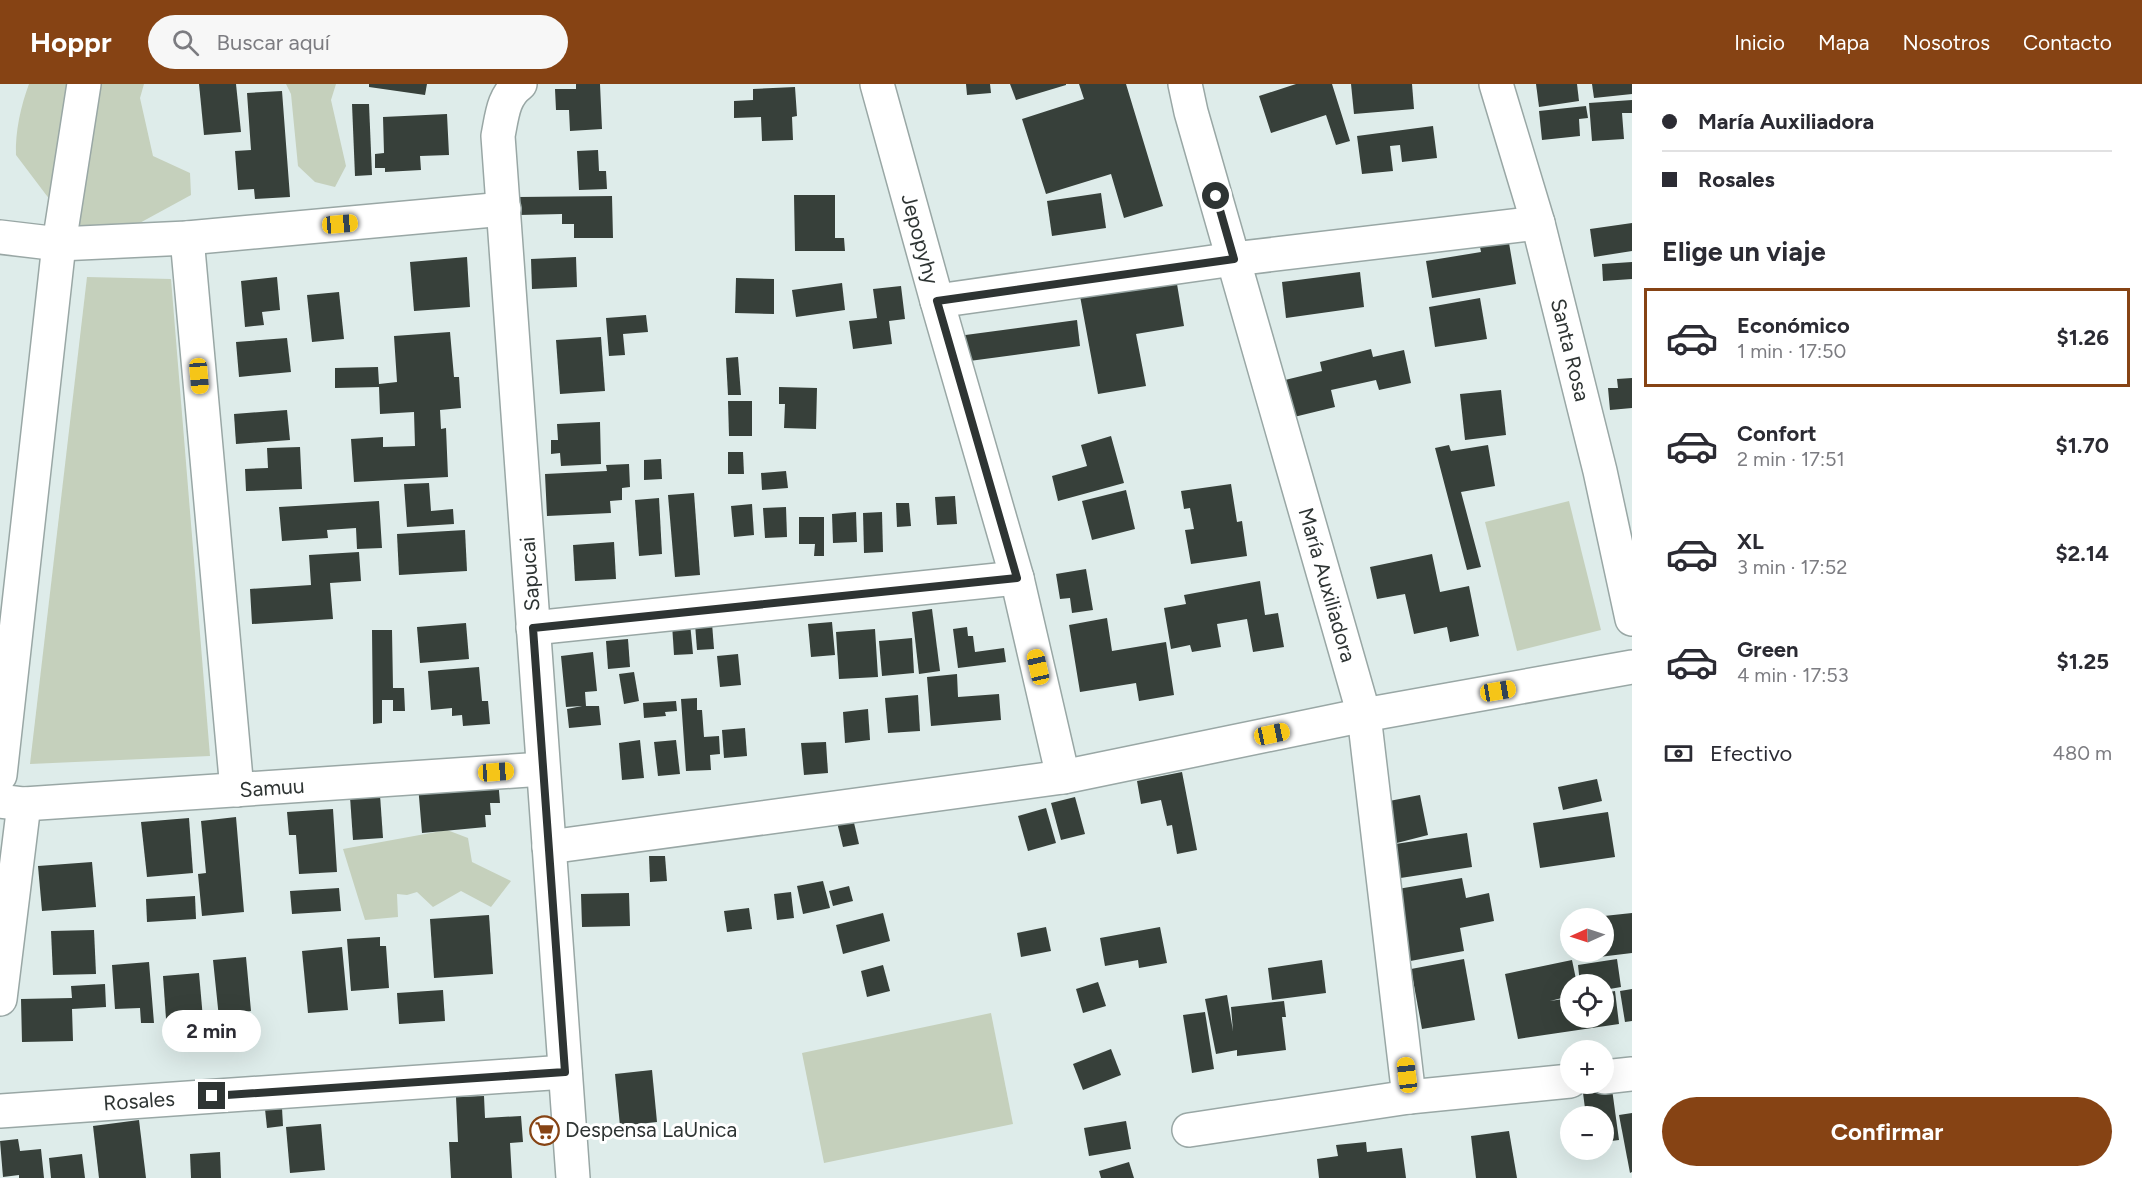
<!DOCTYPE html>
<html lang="es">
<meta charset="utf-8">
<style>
:root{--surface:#fff;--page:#f7f7f7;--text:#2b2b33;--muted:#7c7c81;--line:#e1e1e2;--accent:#864314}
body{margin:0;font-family:Figtree,sans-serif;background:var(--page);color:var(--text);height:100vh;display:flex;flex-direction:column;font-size:22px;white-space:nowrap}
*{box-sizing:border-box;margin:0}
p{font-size:20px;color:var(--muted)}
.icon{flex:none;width:33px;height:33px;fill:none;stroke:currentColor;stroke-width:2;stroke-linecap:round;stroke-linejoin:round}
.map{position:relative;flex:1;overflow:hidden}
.details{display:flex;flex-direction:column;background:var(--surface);width:510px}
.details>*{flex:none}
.guide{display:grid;align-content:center;height:132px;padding:0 30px;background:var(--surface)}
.needle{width:39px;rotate:267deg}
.tools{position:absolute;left:1560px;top:824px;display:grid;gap:12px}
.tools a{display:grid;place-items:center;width:54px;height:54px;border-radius:50%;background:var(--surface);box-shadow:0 6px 24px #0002;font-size:30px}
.end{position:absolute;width:27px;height:27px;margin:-14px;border:8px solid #2e3433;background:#fff;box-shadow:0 0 0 3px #fff}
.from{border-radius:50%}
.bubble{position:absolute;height:42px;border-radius:21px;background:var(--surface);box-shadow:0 6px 24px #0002;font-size:20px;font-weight:700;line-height:42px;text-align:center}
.car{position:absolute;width:18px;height:36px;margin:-18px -9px;border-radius:8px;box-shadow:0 0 4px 2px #0007;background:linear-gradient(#f5c518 24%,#345 0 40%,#f5c518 0 76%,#345 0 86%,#f5c518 0)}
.guide b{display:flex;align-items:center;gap:21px;height:57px;font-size:22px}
.guide b+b{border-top:2px solid var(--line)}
.guide i{width:15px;height:15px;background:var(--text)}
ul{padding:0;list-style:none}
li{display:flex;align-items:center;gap:18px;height:99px;margin:0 12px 9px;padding:0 18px;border:3px solid transparent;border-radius:0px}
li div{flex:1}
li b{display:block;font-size:22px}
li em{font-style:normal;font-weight:700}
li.current{border-color:var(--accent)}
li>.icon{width:54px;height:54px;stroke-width:1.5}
h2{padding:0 30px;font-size:27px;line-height:72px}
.pay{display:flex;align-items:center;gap:15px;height:66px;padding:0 30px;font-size:22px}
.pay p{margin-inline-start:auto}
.button{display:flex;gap:12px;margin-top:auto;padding:12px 30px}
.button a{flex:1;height:69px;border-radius:36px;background:var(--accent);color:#fff;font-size:24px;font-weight:700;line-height:69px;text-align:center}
header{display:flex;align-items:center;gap:36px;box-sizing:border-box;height:84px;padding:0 30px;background:var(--accent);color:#fff}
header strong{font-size:28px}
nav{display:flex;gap:33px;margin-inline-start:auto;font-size:21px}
.search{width:420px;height:54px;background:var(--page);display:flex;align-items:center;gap:15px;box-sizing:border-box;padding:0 21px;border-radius:33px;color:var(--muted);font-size:22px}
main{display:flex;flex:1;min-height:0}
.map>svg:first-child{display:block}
</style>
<header>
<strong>Hoppr</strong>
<div class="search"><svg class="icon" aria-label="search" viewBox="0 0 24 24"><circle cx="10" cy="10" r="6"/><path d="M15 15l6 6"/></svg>Buscar aquí</div>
<nav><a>Inicio</a><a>Mapa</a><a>Nosotros</a><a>Contacto</a></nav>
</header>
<main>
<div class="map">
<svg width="1632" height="1094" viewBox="0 0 1632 1094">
<rect width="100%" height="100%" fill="#deecea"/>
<!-- green -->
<g fill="#c5d0bc">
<path d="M29 0H144L140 14 153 72 190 89 191 111 136 141 75 149 16 71C15 48 21 21 29 0Z"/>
<polygon points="286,0 336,0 331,16 346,82 335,103 315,98 298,82 291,10"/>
<polygon points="87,193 171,195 210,672 30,680"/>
<polygon points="1569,417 1601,546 1517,567 1485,438"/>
<polygon points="447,746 468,754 472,778 511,797 491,823 461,807 433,823 417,808 407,811 397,810 398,833 365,836 343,765"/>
<polygon points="991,929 1013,1040 824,1079 802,969"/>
</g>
<!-- building -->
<g fill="#37403a">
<polygon points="199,0 236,0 241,48 204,51"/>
<polygon points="369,0 427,0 425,11 369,3"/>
<polygon points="576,0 600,0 602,45 570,47 569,26 556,26 555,5 576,5"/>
<polygon points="966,0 990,0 991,9 967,11"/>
<polygon points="1010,0 1066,0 1066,1 1016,16"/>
<polygon points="1079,0 1126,0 1163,122 1124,134 1111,90 1046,110 1022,35 1084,15"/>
<polygon points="1296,0 1332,0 1350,57 1336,61 1326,31 1271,49 1259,12"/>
<polygon points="1351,0 1412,0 1414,25 1354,30"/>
<polygon points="1536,0 1577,0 1579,17 1539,23"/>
<polygon points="1592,0 1632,0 1632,10 1594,14"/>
<polygon points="795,3 797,32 792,33 793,56 762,57 761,33 734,34 734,17 753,16 753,5"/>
<polygon points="282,7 290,113 255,115 254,105 238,106 235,67 251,66 247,9"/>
<polygon points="1632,16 1632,29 1622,29 1624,55 1592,57 1589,19"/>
<polygon points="352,20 369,20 372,91 355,92"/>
<polygon points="1586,22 1588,34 1579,35 1580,52 1542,56 1539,27"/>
<polygon points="447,30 449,71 420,72 421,86 385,88 385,84 375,84 375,70 384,69 383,33"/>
<polygon points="1433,42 1437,74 1402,78 1400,61 1390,62 1393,87 1362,90 1357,52"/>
<polygon points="598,66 599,87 606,87 607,105 579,106 577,67"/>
<polygon points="1101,109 1106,144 1052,152 1047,117"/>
<polygon points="794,111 835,111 835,154 844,154 845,167 795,167"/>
<polygon points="612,112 613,154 574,154 574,140 562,140 562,130 519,131 519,113"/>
<polygon points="1632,139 1632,167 1594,173 1590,145"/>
<polygon points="1508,153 1516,200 1432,214 1426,177 1481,168 1479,158"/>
<polygon points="467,173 470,223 414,227 410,178"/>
<polygon points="576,173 577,203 532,205 531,175"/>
<polygon points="1632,178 1632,195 1603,197 1602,180"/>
<polygon points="1360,188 1364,223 1286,234 1282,198"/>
<polygon points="277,193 280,226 262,228 264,241 245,243 241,197"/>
<polygon points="736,194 774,195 774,230 735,229"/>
<polygon points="1176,194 1184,242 1136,250 1146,302 1098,310 1080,212"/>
<polygon points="842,199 845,226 796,233 792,206"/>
<polygon points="901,202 905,235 889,237 892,260 853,265 849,237 877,234 873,205"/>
<polygon points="339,208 344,255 312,258 307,211"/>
<polygon points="1480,214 1487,255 1435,263 1429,223"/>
<polygon points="646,231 648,248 623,250 625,271 609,272 606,234"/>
<polygon points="1077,236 1080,262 962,278 958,252"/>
<polygon points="450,248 454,293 459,293 461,324 440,326 441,345 446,344 448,393 354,398 351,355 383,353 383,363 415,362 414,328 380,330 379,303 335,304 335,284 378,283 379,300 397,298 394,252"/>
<polygon points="601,253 605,307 560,310 556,256"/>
<polygon points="287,254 291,288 239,293 236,258"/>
<polygon points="1371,265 1373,273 1404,266 1411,299 1379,306 1376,296 1331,306 1335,323 1294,333 1285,296 1322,287 1320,278"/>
<polygon points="738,273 741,311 728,311 726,274"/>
<polygon points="1632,294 1632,324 1610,326 1608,304 1618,304 1617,295"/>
<polygon points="779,303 817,304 816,345 784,344 785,320 779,320"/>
<polygon points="1501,306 1506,351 1465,356 1460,310"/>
<polygon points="728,317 752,317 752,352 729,352"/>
<polygon points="287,326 290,356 236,360 234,330"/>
<polygon points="600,338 601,380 561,382 560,369 551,370 551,356 558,356 557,340"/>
<polygon points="1111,352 1124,399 1058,417 1052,392 1087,382 1081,361"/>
<polygon points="1449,361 1451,367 1488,361 1495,402 1461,408 1481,483 1467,486 1435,364"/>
<polygon points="300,363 302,405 246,407 245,385 268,384 267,364"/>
<polygon points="728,368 743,368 744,390 728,390"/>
<polygon points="661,375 662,395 644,396 644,376"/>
<polygon points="629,380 630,403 622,404 622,416 610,417 611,429 547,432 545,390 607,387 606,381"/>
<polygon points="786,387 788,404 762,406 761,389"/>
<polygon points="429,399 431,427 453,425 454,440 407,443 404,400"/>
<polygon points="1231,400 1237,438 1242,437 1247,472 1191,480 1185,446 1194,445 1190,424 1184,425 1181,407"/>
<polygon points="1126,406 1135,445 1092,456 1082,417"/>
<polygon points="694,409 700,491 675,493 668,411"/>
<polygon points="955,412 957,440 937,441 935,413"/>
<polygon points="659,414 662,470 639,472 635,416"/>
<polygon points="379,417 382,464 357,465 356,444 327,446 328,454 282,457 279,423"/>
<polygon points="896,419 909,419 911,442 897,443"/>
<polygon points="752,420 754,451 734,453 731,422"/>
<polygon points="786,423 787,453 765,454 763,424"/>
<polygon points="856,428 857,458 833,459 832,430"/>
<polygon points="882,428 883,468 864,469 863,429"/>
<polygon points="799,433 824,433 824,472 814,472 815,460 799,460"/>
<polygon points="465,446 467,487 399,491 397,450"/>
<polygon points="614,458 616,495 575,497 573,461"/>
<polygon points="359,468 361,497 330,499 333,535 252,540 250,505 311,501 309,471"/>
<polygon points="1432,470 1440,508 1469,502 1479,552 1450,558 1447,543 1414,550 1405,510 1377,515 1370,483"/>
<polygon points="1086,485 1093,526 1072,529 1070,514 1060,515 1056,490"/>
<polygon points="1260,497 1265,531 1278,529 1284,563 1253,568 1247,535 1217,540 1221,563 1192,568 1190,561 1171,565 1164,524 1186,520 1184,511"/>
<polygon points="932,525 940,587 919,590 912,528"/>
<polygon points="1107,534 1112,567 1166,558 1174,611 1139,617 1136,599 1080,608 1069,541"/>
<polygon points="832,538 835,571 811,573 808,540"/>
<polygon points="466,539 469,575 420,579 417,543"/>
<polygon points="690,539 693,570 674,571 672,540"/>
<polygon points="712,539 714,565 697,566 695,540"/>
<polygon points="967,543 968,552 973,552 975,568 1004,564 1006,578 958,584 953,545"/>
<polygon points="875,545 878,593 839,595 836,548"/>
<polygon points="372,546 392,546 393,604 404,604 405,627 393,627 393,616 382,616 382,639 373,640"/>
<polygon points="912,554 914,589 882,592 879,557"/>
<polygon points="628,555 630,583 608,585 606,557"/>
<polygon points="593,568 597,607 585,608 586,622 599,622 601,641 569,644 567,625 582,622 566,623 561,572"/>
<polygon points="738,570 741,601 720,603 717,572"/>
<polygon points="479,583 482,617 488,617 490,640 463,642 462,631 452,632 452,624 431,626 428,587"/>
<polygon points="634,588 639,617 624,620 619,590"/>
<polygon points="957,590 958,613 999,610 1001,636 931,642 927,593"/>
<polygon points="918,611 920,647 888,649 885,614"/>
<polygon points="697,614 697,626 702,626 704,653 719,652 720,670 710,671 711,686 686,687 681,615"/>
<polygon points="676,617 677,627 665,628 666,632 644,634 643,619"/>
<polygon points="868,625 870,656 845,659 843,628"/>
<polygon points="745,644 747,672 724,674 722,646"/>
<polygon points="640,656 644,694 622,696 619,659"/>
<polygon points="676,656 680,690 658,692 654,658"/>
<polygon points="826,658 828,689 804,691 801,659"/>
<polygon points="1182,688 1197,766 1177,770 1172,741 1167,742 1161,716 1141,720 1137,697"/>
<polygon points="498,695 500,719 490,719 491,731 485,731 486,743 422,749 418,701"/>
<polygon points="1597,695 1602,717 1563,726 1558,703"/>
<polygon points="380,711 383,754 353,756 350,713"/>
<polygon points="1420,711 1428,751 1389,761 1467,749 1472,783 1394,795 1379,719"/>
<polygon points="1075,713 1085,750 1061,756 1051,719"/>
<polygon points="1046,724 1056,759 1028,767 1018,732"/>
<polygon points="333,725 337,788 299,790 296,751 289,751 287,728"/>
<polygon points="851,726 859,760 843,763 835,730"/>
<polygon points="1608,728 1615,773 1540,784 1533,739"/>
<polygon points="236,733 244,828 202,832 198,790 206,789 201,737"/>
<polygon points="189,734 193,789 147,793 141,738"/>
<polygon points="649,772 665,772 667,797 650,798"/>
<polygon points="92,778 96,823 42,827 38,782"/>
<polygon points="1462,794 1466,814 1489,809 1494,837 1460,844 1464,867 1405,878 1392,806"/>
<polygon points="823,797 830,824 803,830 797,802"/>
<polygon points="849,802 853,817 833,822 829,807"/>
<polygon points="339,804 341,827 292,830 290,807"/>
<polygon points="791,808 794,834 777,836 774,810"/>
<polygon points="629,809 630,842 582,843 581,810"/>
<polygon points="195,812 196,835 147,838 146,815"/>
<polygon points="749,824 752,845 727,848 724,827"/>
<polygon points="883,829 890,857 843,870 836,841"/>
<polygon points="1632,829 1632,869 1599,873 1598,867 1604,867 1604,832"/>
<polygon points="489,831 493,890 434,894 430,835"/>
<polygon points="1046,843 1051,867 1021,873 1017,849"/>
<polygon points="1160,843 1167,879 1139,884 1138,876 1105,882 1100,854"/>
<polygon points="94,846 96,890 53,891 51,847"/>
<polygon points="380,853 380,862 386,862 389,904 351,907 347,855"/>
<polygon points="342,863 348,926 308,929 302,867"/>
<polygon points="246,873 251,927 237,929 237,933 219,934 213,876"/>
<polygon points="1464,875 1475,936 1422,945 1411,885"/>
<polygon points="1617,875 1621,903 1604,906 1604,900 1580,900 1578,881"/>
<polygon points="1322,876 1326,909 1272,916 1268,884"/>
<polygon points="1572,876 1577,900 1570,900 1570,912 1550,917 1570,914 1570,933 1604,933 1604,909 1615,907 1619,940 1518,955 1505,890"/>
<polygon points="149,878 154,939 141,939 140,924 115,925 112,881"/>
<polygon points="883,881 890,907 867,913 861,887"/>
<polygon points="199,889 204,946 167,949 163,892"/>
<polygon points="1098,898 1106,922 1083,929 1076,905"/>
<polygon points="105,900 106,923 72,925 73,957 22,958 21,915 72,914 71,902"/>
<polygon points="1632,905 1632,937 1625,938 1620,907"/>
<polygon points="443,906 445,937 399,940 397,909"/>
<polygon points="1227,911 1233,947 1231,923 1284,917 1286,933 1282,933 1286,966 1237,972 1237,966 1216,970 1205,915"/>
<polygon points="1205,928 1214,985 1192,989 1183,931"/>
<polygon points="1111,965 1121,991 1083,1006 1073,980"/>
<polygon points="652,986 657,1038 620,1042 615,990"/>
<polygon points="1612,1005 1619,1056 1604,1058 1604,1032 1586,1032 1583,1009"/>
<polygon points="484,1012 485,1034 521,1032 523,1058 510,1059 512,1094 451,1094 449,1058 458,1058 456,1013"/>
<polygon points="282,1024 283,1042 267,1044 265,1025"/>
<polygon points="1632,1029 1632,1088 1630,1089 1619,1031"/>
<polygon points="139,1036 146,1094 99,1094 93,1042"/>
<polygon points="1126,1037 1131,1065 1089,1072 1084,1044"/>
<polygon points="321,1040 325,1086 290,1089 286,1043"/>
<polygon points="1509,1047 1517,1094 1476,1094 1471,1052"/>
<polygon points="18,1055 20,1067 41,1065 44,1094 19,1094 19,1091 3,1093 0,1057"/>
<polygon points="1366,1058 1367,1068 1402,1064 1406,1094 1319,1094 1317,1075 1338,1072 1336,1061"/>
<polygon points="220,1068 221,1094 191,1094 190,1070"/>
<polygon points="82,1070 85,1094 51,1094 49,1074"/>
<polygon points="1129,1078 1134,1094 1101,1094 1099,1087"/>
</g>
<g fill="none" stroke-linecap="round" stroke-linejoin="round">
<defs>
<g id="minor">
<path d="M520 0C503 12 502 32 498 52L573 1094"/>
<polyline points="877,0 937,217 1017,494 1063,693"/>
<polyline points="1185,0 1191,28 1364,631 1409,1013"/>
<polyline points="1496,0 1538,139 1600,387 1632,535"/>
<polyline points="0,153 59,160 187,154 504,125"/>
<polyline points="187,154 237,706"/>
<polyline points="937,217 1234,175 1538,139"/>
<polyline points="533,544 1017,494"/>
<polyline points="0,691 59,160 84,0"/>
<polyline points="0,717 24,720 543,685"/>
<polyline points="549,763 1063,693 1364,631 1632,583"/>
<polyline points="0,915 24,720"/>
<polyline points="1604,993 1632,990"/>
<polyline points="0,1027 565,988"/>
<polyline points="1189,1046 1409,1013 1570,997"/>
</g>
</defs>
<!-- minor casing -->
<use href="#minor" stroke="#99a7a5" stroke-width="36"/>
<!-- minor -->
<use href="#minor" stroke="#fff" stroke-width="33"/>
</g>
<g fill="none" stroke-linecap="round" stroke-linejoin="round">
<!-- route -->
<polyline stroke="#2e3433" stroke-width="8" points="212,1012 565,988 533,544 1017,494 937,217 1234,175 1216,112"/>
</g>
<!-- icons -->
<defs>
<symbol id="supermarket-ring" viewBox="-11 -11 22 22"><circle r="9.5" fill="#fff" stroke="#864314" stroke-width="1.5"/><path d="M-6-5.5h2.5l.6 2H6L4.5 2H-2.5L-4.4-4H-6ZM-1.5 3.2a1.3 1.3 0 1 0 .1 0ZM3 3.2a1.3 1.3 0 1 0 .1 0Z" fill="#864314"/></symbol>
</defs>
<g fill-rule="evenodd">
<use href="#supermarket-ring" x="528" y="1030" width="33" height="33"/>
</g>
<g text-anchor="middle" stroke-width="6" stroke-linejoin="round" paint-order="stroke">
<!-- street labels -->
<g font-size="21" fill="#2e3433" stroke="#fff">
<text transform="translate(920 155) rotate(75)" y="7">Jepopyhy</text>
<text transform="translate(1570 266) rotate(76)" y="7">Santa Rosa</text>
<text transform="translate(530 490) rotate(-94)" y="7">Sapucai</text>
<text transform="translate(1327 501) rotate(74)" y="7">María Auxiliadora</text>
<text transform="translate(272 704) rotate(-4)" y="7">Samuu</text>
<text transform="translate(139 1017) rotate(-4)" y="7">Rosales</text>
</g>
<!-- poi labels -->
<g font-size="21" fill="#2e3433" stroke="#fff" text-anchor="start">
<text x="565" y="1053">Despensa LaUnica</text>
</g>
</g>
</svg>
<div class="tools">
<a><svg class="needle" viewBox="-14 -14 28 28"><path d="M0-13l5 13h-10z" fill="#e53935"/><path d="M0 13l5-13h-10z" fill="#7c7c81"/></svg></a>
<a><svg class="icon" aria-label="locate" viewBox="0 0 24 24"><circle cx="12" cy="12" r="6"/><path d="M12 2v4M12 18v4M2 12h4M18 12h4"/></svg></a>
<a>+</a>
<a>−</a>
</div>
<i class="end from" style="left:1216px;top:112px"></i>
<i class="end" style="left:212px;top:1012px"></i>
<div class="bubble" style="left:162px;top:926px;width:99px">2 min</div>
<i class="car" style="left:340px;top:140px;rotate:85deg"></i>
<i class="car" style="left:199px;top:292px;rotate:175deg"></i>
<i class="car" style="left:1038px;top:583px;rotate:347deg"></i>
<i class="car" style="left:1498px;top:607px;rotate:80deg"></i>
<i class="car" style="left:1272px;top:650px;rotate:78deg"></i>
<i class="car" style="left:496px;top:688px;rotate:86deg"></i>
<i class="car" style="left:1407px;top:991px;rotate:353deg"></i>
</div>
<section class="details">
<div class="guide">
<b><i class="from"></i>María Auxiliadora</b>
<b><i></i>Rosales</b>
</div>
<h2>Elige un viaje</h2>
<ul>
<li class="current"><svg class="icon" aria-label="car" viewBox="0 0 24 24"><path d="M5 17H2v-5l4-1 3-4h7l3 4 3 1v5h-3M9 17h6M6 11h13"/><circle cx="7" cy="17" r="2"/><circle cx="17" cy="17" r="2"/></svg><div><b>Económico</b><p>1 min · 17:50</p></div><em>$1.26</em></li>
<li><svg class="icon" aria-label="car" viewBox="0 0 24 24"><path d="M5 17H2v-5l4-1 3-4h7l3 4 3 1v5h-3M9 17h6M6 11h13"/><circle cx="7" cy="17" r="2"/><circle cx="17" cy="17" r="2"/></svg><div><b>Confort</b><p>2 min · 17:51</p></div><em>$1.70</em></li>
<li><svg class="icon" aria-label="car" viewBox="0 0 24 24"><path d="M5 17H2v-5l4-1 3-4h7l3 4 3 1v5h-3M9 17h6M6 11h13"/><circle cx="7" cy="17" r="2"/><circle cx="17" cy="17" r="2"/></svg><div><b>XL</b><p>3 min · 17:52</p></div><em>$2.14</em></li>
<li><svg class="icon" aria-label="car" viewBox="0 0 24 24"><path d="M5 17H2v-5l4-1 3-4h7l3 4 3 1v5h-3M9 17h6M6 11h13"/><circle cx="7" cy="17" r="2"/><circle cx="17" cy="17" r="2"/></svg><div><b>Green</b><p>4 min · 17:53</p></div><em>$1.25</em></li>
</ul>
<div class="pay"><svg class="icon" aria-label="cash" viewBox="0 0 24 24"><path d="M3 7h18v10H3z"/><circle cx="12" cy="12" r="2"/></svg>Efectivo<p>480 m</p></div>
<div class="button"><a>Confirmar</a></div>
</section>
</main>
